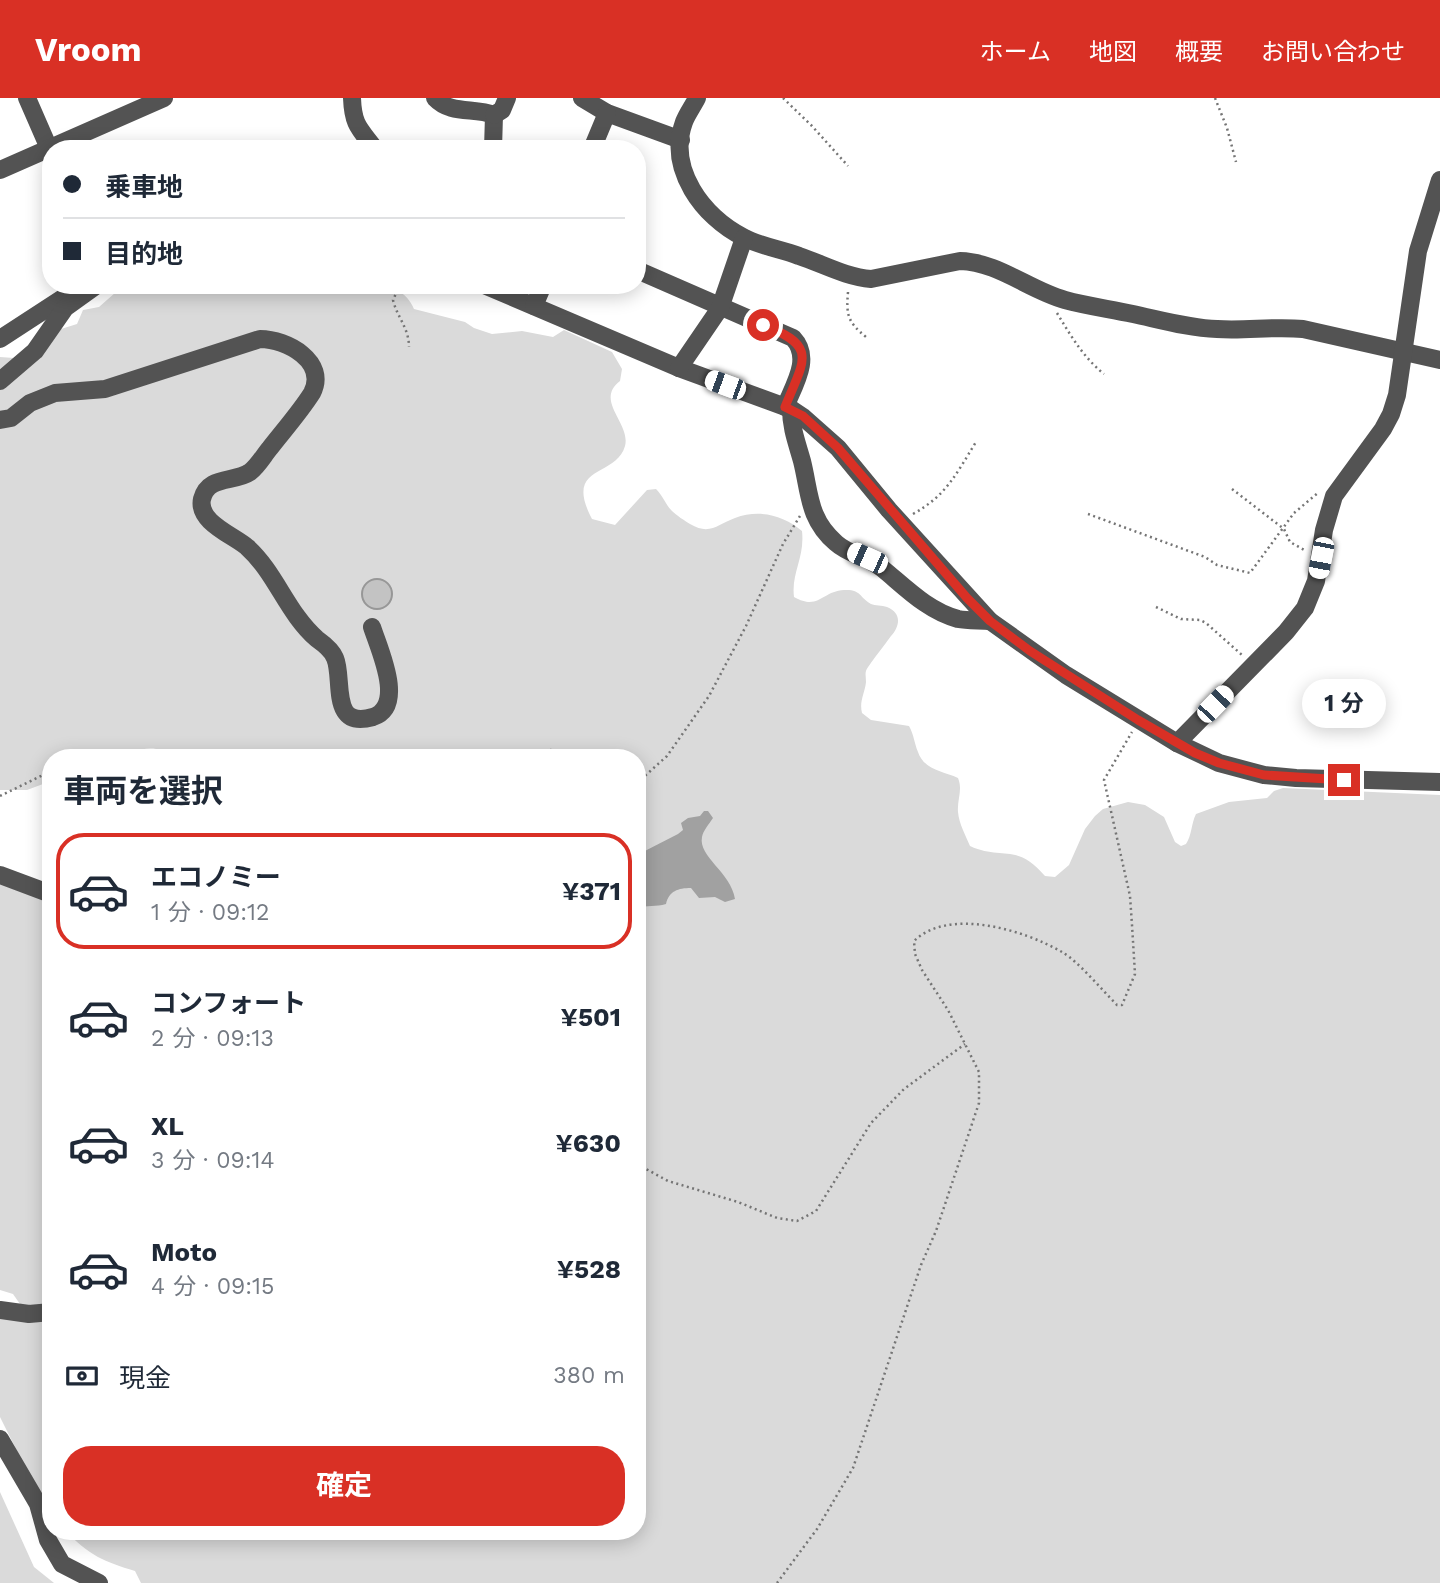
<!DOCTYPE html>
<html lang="ja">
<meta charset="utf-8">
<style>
:root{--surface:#fff;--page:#f6f6f7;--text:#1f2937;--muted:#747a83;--line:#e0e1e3;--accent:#d93025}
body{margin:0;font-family:"Work Sans","Noto Sans JP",sans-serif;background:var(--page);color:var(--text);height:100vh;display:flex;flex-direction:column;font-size:26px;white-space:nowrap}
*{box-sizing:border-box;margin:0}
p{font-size:23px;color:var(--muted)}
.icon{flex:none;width:38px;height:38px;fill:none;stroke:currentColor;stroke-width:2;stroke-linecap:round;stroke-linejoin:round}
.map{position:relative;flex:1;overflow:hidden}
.details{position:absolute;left:42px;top:651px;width:604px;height:791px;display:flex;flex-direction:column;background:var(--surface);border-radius:28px;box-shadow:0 4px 18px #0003}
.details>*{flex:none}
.guide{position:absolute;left:42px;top:42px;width:604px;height:154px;border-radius:28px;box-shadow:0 4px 18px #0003;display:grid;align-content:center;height:154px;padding:0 21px;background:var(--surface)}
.end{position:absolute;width:32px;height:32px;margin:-16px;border:9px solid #d93025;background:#fff;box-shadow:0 0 0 4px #fff}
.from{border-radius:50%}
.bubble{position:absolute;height:49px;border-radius:24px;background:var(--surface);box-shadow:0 4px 18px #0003;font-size:23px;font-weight:700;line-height:49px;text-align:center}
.car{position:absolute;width:21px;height:42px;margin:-21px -10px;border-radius:9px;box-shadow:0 0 5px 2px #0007;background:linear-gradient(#fff 24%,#345 0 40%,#fff 0 76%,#345 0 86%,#fff 0)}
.guide b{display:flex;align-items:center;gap:24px;height:66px;font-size:26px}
.guide b+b{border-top:2px solid var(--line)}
.guide i{width:18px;height:18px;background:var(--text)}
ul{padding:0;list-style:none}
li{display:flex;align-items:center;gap:21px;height:116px;margin:0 14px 10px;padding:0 7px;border:4px solid transparent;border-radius:28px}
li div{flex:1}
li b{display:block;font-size:26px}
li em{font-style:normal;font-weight:700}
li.current{border-color:var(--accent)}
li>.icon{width:63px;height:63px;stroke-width:1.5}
h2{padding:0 21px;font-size:32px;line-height:84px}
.pay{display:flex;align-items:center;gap:18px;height:77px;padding:0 21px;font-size:26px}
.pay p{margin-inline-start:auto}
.primary-button{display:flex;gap:14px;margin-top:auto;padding:14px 21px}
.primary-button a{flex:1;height:80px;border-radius:28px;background:var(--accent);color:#fff;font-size:28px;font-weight:700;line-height:80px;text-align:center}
header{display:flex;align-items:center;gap:42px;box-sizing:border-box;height:98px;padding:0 35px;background:var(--accent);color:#fff}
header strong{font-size:33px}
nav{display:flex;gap:38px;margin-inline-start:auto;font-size:24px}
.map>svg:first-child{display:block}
</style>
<header>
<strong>Vroom</strong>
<nav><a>ホーム</a><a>地図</a><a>概要</a><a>お問い合わせ</a></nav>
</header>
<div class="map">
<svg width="1440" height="1485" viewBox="0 0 1440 1485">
<rect width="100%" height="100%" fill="#fff"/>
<!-- green -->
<g fill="#dadada">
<path d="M124 187H347C372 201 398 176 414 211L465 224 474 230 492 236 522 233 553 239 564 232 612 254 622 271 620 283C594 303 631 325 625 348 616 380 563 366 592 421L615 427 647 392 656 391C663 398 666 407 672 413 676 417 685 423 690 426 710 438 718 426 735 420 759 411 783 417 802 433 805 460 791 475 794 499 819 513 822 493 844 492 861 491 859 499 871 506 875 508 882 507 887 509 902 515 900 528 891 538 887 544 867 569 866 573 865 576 866 580 866 584 865 595 859 603 862 615L871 622 909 628C914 637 914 644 918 654 924 672 943 673 958 680 963 692 957 701 958 714 959 726 966 738 970 748 1003 763 1016 744 1045 778L1055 779 1069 767 1085 731 1095 718 1103 711 1128 704 1145 707 1164 719 1175 744 1181 748 1186 746C1192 737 1191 726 1196 716L1229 704 1267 700 1274 693 1283 690 1440 697V1485H141L135 1473C105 1464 88 1457 66 1433H637V660H173C151 640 134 657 111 660 92 662 70 660 51 660V683L27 692H0V259L14 260 61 231 77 226 83 212 99 209Z"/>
<polygon points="0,780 51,799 51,1413 38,1395 0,1319 0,1220 12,1217 20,1206 13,1196 0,1192"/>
<polygon points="0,1394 34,1469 54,1485 0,1485"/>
</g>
<!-- water -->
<path fill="#a1a1a1" d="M704 713H708L713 720C709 726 703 733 702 739 698 759 731 774 735 801L725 804 715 799 699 800 691 790C678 790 669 793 666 806 656 809 647 807 637 810V757L678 736 683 732 681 725 688 720 700 718Z"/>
<!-- building -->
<circle fill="#c3c3c3" stroke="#979797" stroke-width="2" cx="377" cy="496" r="15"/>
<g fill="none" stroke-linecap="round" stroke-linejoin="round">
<!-- path -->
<g stroke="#757575" stroke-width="2.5" stroke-dasharray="2 3.5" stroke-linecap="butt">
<polyline points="783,0 812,28 848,68"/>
<polyline points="1215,0 1227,30 1236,64"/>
<path d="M400 187 393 202C397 219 409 230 409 249"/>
<path d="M848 194C846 218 848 224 866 239"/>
<path d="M1057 215C1071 238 1083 259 1104 276"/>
<polyline points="1232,391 1284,431 1290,444 1306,453"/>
<path d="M913 416C947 397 956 376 976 344"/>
<polyline points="1088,416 1205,459 1217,467 1250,475 1294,415 1319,394"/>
<polyline points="1156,509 1181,521 1200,522 1206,525 1242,557"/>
<path d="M530 660C540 651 556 648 566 660"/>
<polyline points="637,685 667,658 709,598 746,528 783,446 800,418"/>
<polyline points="0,698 45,676 51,676"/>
<polyline points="637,1066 668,1083 738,1104 777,1120 797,1123 816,1113 871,1025 904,991 965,946"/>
<path d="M777 1485 817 1431 853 1370 921 1167 936 1133 979 1005V974L948 912 922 872 915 856 914 843C949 809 1024 832 1062 854 1078 863 1102 892 1117 907H1122L1135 876 1132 827 1130 798 1104 682 1132 634"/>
</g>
<!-- minor -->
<g stroke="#535353" stroke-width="18">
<polyline points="27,0 51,55"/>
<path d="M352 0C353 27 359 30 375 51"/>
<path d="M435 0C451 17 474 9 494 17L493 51"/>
<polyline points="582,0 607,15 681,42"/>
<path d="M697 0C693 8 687 16 684 24 667 71 703 119 743 139 759 148 781 151 799 158 823 166 846 179 871 181L960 163C998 164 1029 192 1065 202 1087 208 1110 211 1133 216 1161 222 1189 230 1217 231 1246 233 1274 228 1303 231L1440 262"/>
<polyline points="494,17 502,12 507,0"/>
<polyline points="592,51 607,15"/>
<polyline points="0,72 164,0"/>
<path d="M637 172 793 240C812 260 794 287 785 309"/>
<polyline points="484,187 679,270 791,311 803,319 838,350 889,412 990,523 1066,577 1177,645 1219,665 1264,677 1296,680 1440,684"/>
<polyline points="534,208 543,187"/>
<polyline points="0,241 66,198"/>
<polyline points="679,270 720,210 744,140"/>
<polyline points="0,283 35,253 65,210 97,187"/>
<path d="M791 311C791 330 797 345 802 363 810 395 808 421 836 445 849 457 869 459 883 471 906 490 928 513 958 521 968 523 980 522 990 523"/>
<path d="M0 322 11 320 30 305 55 295 105 291 260 241C287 241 328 264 312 295 300 314 284 332 270 350 264 357 258 368 250 374 234 385 208 377 202 401 197 424 233 437 247 449 276 475 287 515 317 541 324 546 332 552 335 560 344 581 329 632 373 619 406 608 379 551 372 529"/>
<polyline points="1177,645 1286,534 1305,510 1316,483 1324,432 1334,398 1383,331 1391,316 1397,297 1418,153 1440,82"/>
<polyline points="0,777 51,796"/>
<polyline points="0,1212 29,1216 51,1214"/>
<polyline points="0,1341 38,1406 48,1442 62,1466 99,1485"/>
</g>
</g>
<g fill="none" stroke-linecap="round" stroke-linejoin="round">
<!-- route -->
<path stroke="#d93025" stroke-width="9" d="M763 227C819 248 804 262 785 309L803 318 838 350 967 500 990 523 1030 553 1138 622 1195 655 1219 665 1264 677 1344 682"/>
</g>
</svg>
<i class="end from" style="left:763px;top:227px"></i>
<i class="end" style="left:1344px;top:682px"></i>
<div class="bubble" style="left:1302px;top:581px;width:84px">1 分</div>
<i class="car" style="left:725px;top:287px;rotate:290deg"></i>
<i class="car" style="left:867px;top:460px;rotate:294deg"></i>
<i class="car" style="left:1321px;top:460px;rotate:191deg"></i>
<i class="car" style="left:1215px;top:606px;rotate:44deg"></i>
<div class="guide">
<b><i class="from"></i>乗車地</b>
<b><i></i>目的地</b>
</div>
<section class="details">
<h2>車両を選択</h2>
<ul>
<li class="current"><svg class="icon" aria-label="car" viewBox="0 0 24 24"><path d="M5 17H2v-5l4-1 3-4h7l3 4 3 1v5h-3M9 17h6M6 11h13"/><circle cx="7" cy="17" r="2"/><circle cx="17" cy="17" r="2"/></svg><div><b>エコノミー</b><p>1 分 · 09:12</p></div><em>¥371</em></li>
<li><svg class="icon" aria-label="car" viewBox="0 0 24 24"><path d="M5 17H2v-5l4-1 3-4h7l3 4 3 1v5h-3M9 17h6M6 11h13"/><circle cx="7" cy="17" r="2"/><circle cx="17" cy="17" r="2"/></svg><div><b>コンフォート</b><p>2 分 · 09:13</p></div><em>¥501</em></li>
<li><svg class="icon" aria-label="car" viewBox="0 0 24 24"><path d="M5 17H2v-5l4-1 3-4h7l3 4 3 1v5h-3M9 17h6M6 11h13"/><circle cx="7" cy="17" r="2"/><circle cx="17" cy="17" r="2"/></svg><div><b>XL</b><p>3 分 · 09:14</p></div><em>¥630</em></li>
<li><svg class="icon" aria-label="car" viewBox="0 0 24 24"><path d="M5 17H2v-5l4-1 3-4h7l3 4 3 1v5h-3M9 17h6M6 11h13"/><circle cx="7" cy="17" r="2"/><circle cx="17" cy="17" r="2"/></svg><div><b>Moto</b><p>4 分 · 09:15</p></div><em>¥528</em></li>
</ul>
<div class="pay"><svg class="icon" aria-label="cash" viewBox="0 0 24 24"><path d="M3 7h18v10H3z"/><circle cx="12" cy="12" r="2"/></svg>現金<p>380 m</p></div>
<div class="primary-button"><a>確定</a></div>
</section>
</div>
